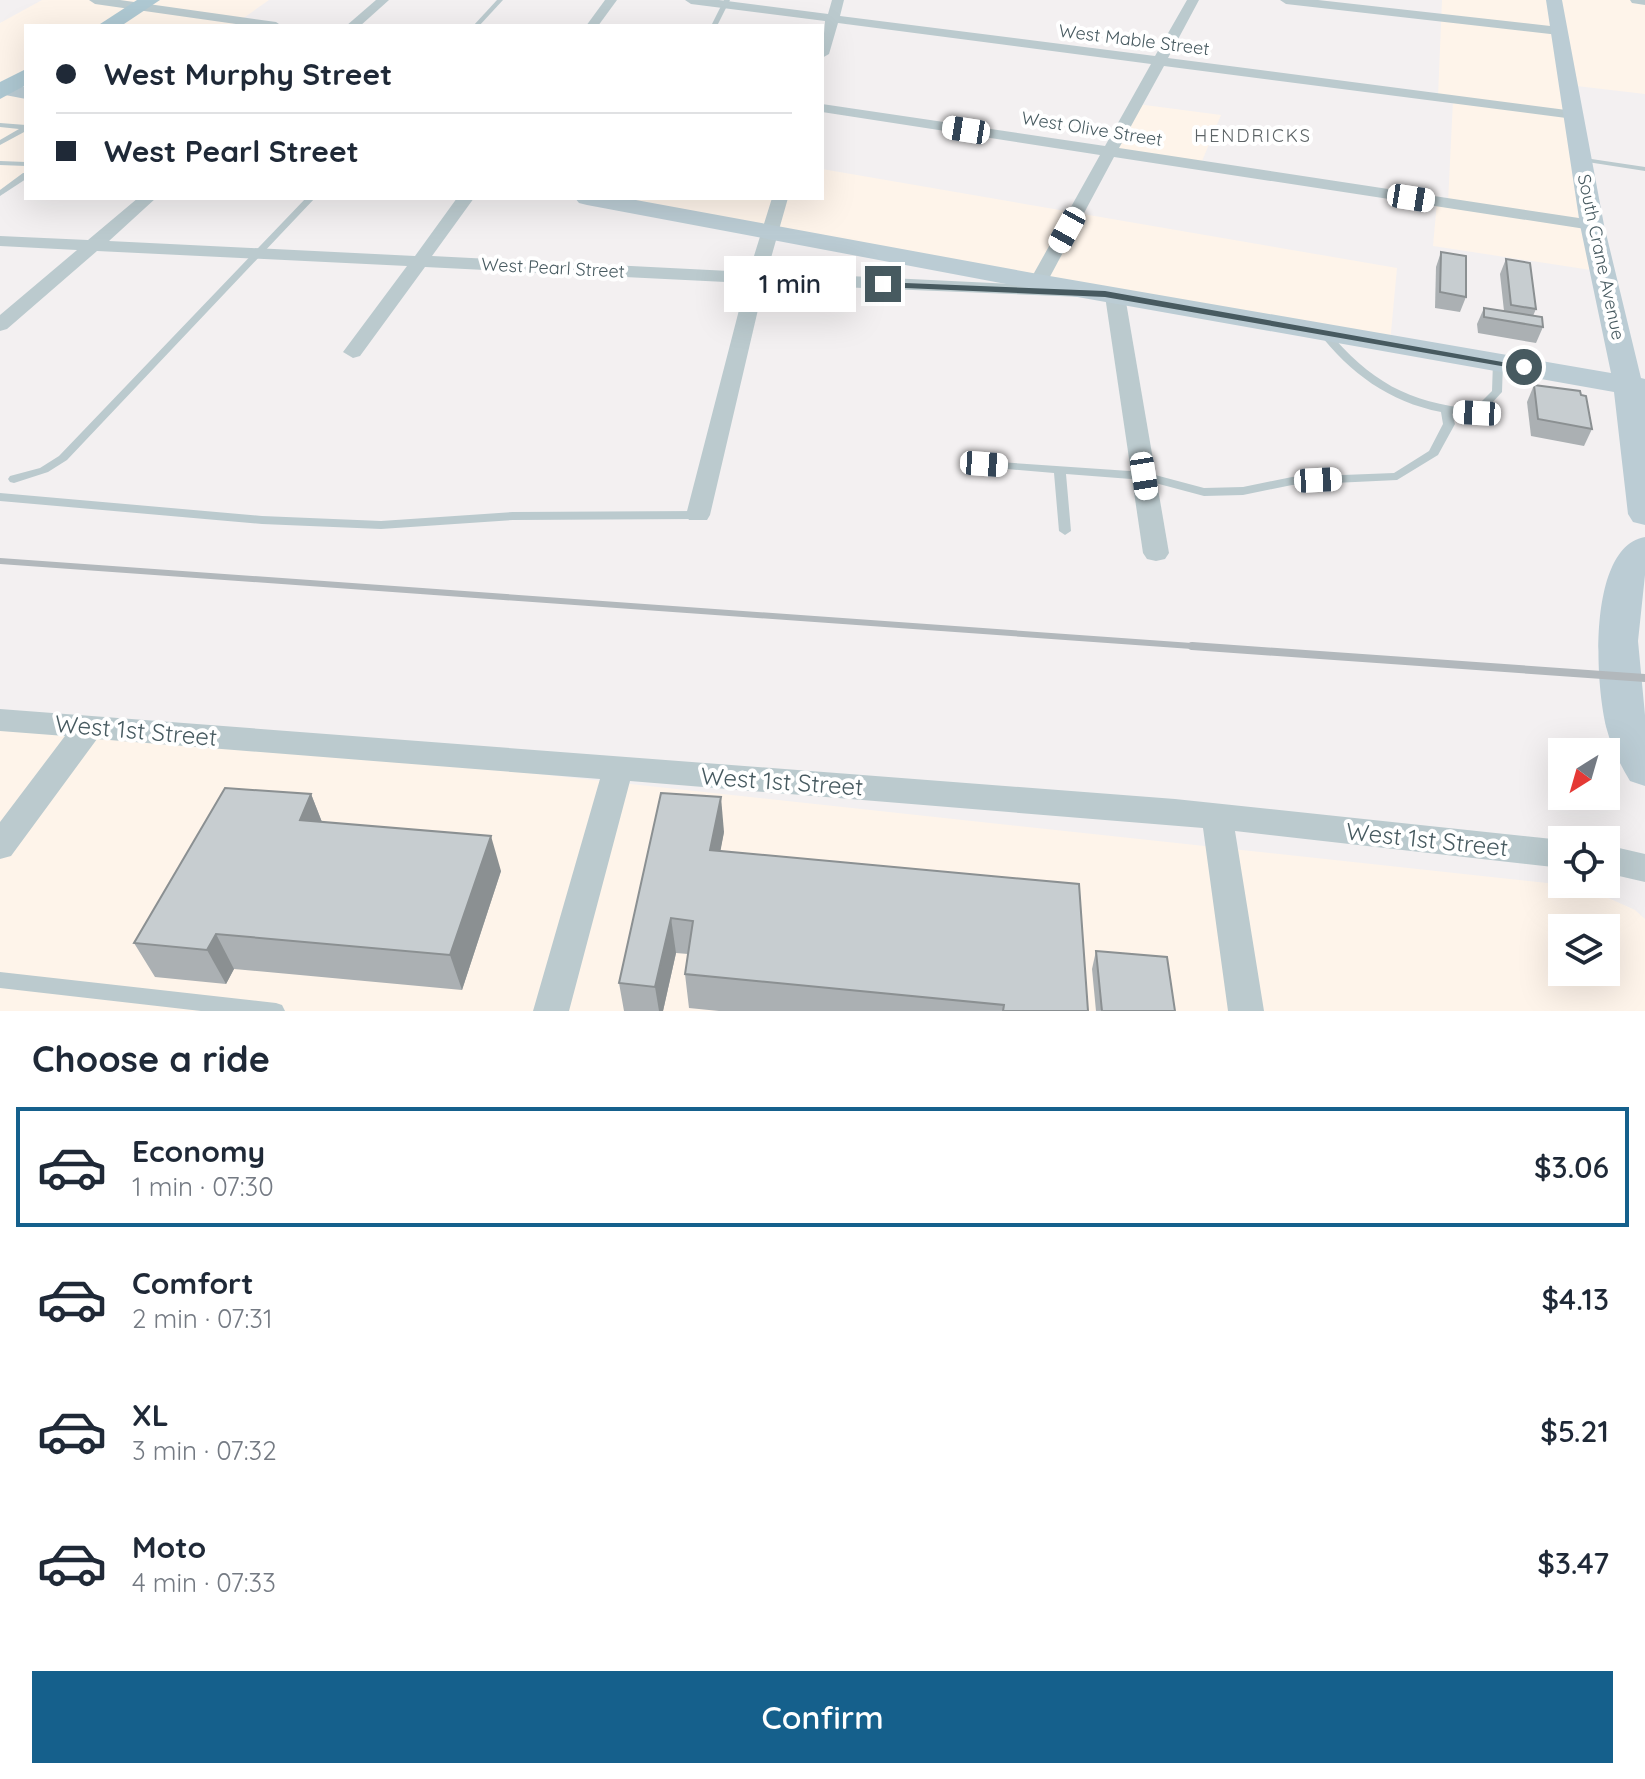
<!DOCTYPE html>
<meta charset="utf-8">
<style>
:root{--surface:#fff;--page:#f2f2f3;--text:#1f2937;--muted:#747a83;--line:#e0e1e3;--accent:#15608c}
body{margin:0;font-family:Quicksand,sans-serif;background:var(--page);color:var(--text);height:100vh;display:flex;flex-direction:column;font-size:30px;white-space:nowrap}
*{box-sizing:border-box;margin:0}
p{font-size:26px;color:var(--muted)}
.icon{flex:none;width:44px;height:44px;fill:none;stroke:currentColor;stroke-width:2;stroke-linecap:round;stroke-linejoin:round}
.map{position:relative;height:1011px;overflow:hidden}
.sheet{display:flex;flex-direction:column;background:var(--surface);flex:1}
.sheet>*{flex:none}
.top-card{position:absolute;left:24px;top:24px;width:800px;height:176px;border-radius:0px;box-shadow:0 8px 32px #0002;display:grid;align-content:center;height:176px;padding:0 32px;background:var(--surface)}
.needle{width:52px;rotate:217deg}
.fabs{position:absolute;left:1548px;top:738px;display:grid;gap:16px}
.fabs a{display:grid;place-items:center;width:72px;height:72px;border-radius:0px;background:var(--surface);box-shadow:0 8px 32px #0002;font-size:40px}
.end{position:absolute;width:36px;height:36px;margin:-18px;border:10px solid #475a60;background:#fff;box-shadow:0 0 0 4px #fff}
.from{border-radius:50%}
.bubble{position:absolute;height:56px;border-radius:0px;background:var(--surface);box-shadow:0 8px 32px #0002;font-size:26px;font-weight:600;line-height:56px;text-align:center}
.car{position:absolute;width:24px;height:48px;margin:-24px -12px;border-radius:10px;box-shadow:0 0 6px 2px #0007;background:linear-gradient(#fff 24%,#345 0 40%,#fff 0 76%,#345 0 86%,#fff 0)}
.top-card b{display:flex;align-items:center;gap:28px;height:76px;font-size:30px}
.top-card b+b{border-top:2px solid var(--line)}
.top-card i{width:20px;height:20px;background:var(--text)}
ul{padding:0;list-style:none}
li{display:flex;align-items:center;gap:24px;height:120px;margin:0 16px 12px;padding:0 16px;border:4px solid transparent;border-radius:0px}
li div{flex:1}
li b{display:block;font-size:30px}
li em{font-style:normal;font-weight:600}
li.selected{border-color:var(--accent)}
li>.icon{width:72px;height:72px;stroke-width:1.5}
h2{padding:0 32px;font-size:36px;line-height:96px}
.cta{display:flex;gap:16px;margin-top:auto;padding:16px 32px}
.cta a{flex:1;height:92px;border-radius:0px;background:var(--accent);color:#fff;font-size:32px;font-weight:600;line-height:92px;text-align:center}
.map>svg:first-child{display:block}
</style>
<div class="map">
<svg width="1645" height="1011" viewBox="0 0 1645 1011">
<rect width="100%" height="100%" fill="#f3f0f1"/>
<!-- commercial -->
<g fill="#fef4ea" fill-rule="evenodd">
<polygon points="42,0 269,0 232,26 26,26 26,174 0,193 0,23"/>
<polygon points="1442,0 1645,0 1645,94 1568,85 1597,271 1433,246 1437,202 1448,203 1453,100 1438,97"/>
<polygon points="1137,104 1221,115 1200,166 1110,152"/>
<polygon points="822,169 1397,268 1390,343 588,198 822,198"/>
<path d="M0 716 1584 887 1635 910 1645 919V1011H0ZM1562 928H1606V972H1562Z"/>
</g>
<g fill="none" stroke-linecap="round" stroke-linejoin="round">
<!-- lane -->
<g fill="#bbcace" fill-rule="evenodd">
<polygon points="497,0 503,0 479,26 473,26"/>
<polygon points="724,0 730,0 717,26 711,26"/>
<polygon points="0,123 26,125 26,131 0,145 0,140 19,129 0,127"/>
<polygon points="1578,157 1645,167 1645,171 1581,161 1577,159"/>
<polygon points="0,161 26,162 26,166 0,165"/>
<polygon points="23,173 26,173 26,179 0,196 0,190"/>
<polygon points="306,198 315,198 67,460 48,472 14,483 10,482 8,479 10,476 40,468 59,456"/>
<path d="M1323 329 1327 330C1370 381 1408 403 1474 409L1492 391 1493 362 1498 359 1503 362 1502 392 1481 415 1452 414 1455 424 1438 455 1397 480 1292 485 1243 495 1204 496 1144 480 1066 474 1071 531 1065 535 1059 531 1054 473 984 467 978 464 984 461 1144 472 1204 488 1243 487 1292 477 1394 473 1429 451 1443 424 1441 412C1389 402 1350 373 1318 332Z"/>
<polygon points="0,493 262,516 381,521 513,512 698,511 704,515 698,519 513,520 381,529 262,524 0,501"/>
<polygon points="0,972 276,1003 282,1005 285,1011 201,1011 0,988"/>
</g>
<!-- street -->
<g fill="#bbcace" fill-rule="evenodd">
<polygon points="89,0 120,0 276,22 282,26 250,26 95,4"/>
<polygon points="376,0 389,0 360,26 346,26"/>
<polygon points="605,0 617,0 598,26 586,26"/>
<polygon points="685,0 719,0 828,14 832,0 844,0 840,16 1155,56 1187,0 1199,0 1168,58 1574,111 1581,115 1574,119 1164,66 1119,148 1592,220 1601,225 1592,230 1114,157 1045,286 1083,289 1085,293 1083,297 764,284 710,515 707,520 689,520 686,515 746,283 425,267 360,356 353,358 343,352 407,266 97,251 7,329 0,331 0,315 77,250 0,246 0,236 88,240 138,198 156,198 109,241 415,256 457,198 474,198 432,256 749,272 772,198 788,198 767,272 1031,285 1029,282 1100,155 822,112 822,104 1105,146 1151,64 838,23 829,54 822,58 825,21 691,4"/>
<polygon points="1280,0 1318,0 1559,27 1565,31 1559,35 1286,4"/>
<polygon points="1630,0 1645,0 1645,5 1632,3"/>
<polygon points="1115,290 1125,296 1169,553 1165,559 1156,561 1147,559 1143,553 1105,296"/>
<polygon points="0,709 1175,799 1562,840 1562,868 1235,831 1264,1011 1228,1011 1203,828 630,781 569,1011 533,1011 600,779 97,739 11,856 0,859 0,822 65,736 0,731"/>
<polygon points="1606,845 1645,854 1645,882 1606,873"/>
</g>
<!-- secondary -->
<g fill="#bbccd4" fill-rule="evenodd">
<polygon points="1546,0 1562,0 1604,225 1641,378 1645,379 1645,525 1633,522 1628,514 1614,392 1038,290 587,205 579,203 575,198 625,198 1038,274 1611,373 1580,225"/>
<polygon points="0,82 26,87 26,99 0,94"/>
<path d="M1645 537V575L1638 641 1645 715V786L1630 781C1620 764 1612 749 1607 730 1595 686 1587 547 1645 537Z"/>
</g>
<!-- primary -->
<g fill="#aec8d2" fill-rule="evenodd">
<polygon points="137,0 160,0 121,26 97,26"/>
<polygon points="26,69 26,85 0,99 0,82"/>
</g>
<!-- rail-far1 -->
<polyline stroke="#b2b8bc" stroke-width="6" points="0,561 1220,648"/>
<!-- rail -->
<polyline stroke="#b2b8bc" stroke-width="8" points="1192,646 1645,678"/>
</g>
<!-- wall -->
<g fill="#abb0b3">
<polygon points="1441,252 1466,297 1460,312 1435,308 1436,267"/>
<polygon points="1506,259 1536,309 1533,316 1543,327 1536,343 1478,333 1477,324 1484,308 1504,311 1500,274"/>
<polygon points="1534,385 1592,429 1584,446 1531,436 1527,402"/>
<polygon points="311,794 322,822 501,871 462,990 234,969 226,984 155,977 134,943"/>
<polygon points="724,832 720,851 1088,1011 719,1011 689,1008 685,974 688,954 676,953 663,1011 624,1011 619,983"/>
<polygon points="1096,951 1175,1011 1096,1011 1092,969"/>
</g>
<!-- shaded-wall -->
<g fill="#8b9092">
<polygon points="311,794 325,830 300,820"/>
<polygon points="721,797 724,832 714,885 710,850"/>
<polygon points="491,836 501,871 462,990 450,955"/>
<polygon points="671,918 676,953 663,1011 659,1011 655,987"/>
<polygon points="216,934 234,969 226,984 207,950"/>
</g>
<!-- building -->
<g fill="#c7cdd0" stroke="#8b9092" stroke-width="2">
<polygon points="1441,252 1466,256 1466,297 1440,292"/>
<polygon points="1506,259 1530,263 1536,309 1511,305"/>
<polygon points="1484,308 1542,317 1543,327 1484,317"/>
<polygon points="1534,385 1580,391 1581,395 1586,396 1592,429 1538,419"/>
<polygon points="225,788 311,794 300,820 491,836 450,955 216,934 207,950 134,943"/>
<polygon points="661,793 721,797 710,850 1079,884 1088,1011 1003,1011 1004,1005 685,974 693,921 671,918 655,987 619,983"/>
<polygon points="1096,951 1167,957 1175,1011 1102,1011"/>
</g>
<!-- route -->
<polygon fill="#475a60" points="880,282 1105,291 1530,367 1524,370 1105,297 883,287 880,286"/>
<g text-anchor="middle" stroke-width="8" stroke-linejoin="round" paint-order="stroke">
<!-- far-street labels -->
<g font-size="18" fill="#475a60" stroke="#fff">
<text transform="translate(1134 40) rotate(7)" y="6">West Mable Street</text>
<text transform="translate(1092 129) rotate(9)" y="6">West Olive Street</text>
<text transform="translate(1601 257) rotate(78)" y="6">South Crane Avenue</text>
<text transform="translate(553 268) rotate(3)" y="6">West Pearl Street</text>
</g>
<!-- far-neighbourhood labels -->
<g font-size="18" letter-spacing="2" fill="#5c6366" stroke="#fff">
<text x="1253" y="142">HENDRICKS</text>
</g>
<!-- near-street labels -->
<g font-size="24" fill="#475a60" stroke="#fff">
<text transform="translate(136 731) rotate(5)" y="8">West 1st Street</text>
<text transform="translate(782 782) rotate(4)" y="8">West 1st Street</text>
<text transform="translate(1427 840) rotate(6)" y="8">West 1st Street</text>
</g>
</g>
</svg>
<div class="fabs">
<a><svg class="needle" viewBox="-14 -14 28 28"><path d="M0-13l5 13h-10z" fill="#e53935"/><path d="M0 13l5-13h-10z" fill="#747a83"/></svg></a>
<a><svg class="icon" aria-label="locate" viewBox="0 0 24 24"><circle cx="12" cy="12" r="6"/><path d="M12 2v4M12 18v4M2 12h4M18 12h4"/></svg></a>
<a><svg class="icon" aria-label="layers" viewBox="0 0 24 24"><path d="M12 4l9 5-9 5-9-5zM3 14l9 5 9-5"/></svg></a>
</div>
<i class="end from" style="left:1524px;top:367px"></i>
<i class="end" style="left:883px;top:284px"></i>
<div class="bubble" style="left:724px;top:256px;width:132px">1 min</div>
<i class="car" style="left:966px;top:130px;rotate:279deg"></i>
<i class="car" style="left:1411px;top:198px;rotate:99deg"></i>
<i class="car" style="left:1067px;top:230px;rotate:209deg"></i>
<i class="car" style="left:1477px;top:413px;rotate:273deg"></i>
<i class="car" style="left:984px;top:464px;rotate:94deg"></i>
<i class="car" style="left:1144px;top:476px;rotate:171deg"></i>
<i class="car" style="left:1318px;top:480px;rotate:87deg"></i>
<div class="top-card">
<b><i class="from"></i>West Murphy Street</b>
<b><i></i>West Pearl Street</b>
</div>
</div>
<section class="sheet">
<h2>Choose a ride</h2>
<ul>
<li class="selected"><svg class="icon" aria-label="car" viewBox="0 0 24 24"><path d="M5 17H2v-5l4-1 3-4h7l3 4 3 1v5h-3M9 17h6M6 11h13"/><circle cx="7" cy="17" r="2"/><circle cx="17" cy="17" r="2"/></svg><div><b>Economy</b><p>1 min · 07:30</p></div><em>$3.06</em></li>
<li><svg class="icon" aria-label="car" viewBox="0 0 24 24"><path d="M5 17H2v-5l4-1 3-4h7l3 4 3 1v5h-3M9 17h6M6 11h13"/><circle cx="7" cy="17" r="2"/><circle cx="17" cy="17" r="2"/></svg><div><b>Comfort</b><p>2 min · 07:31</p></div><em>$4.13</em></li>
<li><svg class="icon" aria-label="car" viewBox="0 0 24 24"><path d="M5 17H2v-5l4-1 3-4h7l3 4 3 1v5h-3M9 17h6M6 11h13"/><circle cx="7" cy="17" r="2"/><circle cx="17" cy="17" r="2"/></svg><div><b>XL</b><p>3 min · 07:32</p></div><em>$5.21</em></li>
<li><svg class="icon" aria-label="car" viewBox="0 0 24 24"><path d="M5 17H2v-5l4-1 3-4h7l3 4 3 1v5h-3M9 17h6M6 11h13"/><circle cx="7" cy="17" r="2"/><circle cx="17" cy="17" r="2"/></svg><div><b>Moto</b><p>4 min · 07:33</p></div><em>$3.47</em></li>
</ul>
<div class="cta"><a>Confirm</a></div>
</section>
